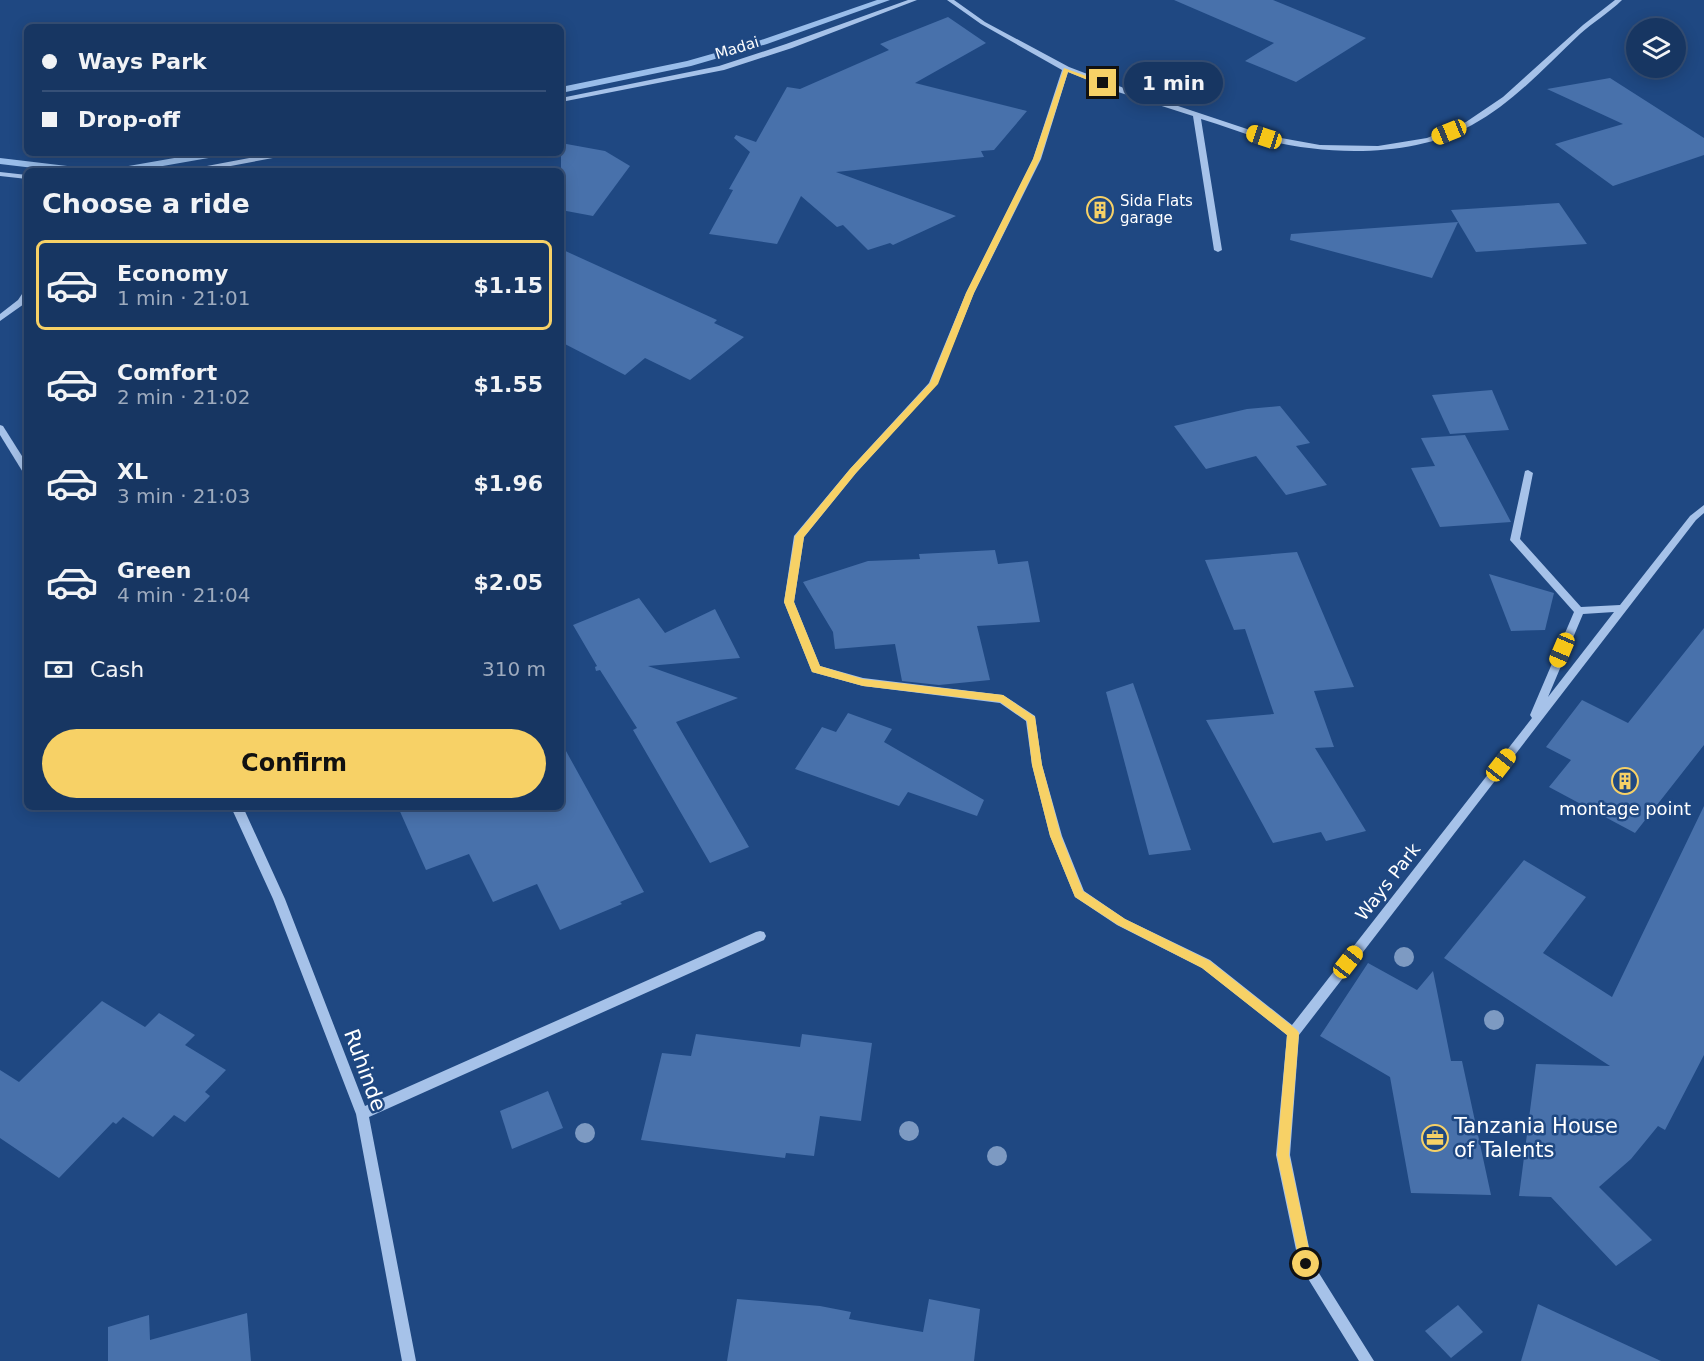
<!DOCTYPE html>
<meta charset="utf-8">
<style>
:root{--surface:#173662;--page:#203e68;--text:#f1f3f6;--muted:#9eabbe;--line:#365077;--accent:#f7d166}
body{margin:0;font-family:"DejaVu Sans",sans-serif;background:var(--page);color:var(--text);height:100vh;display:flex;flex-direction:column;font-size:22px;white-space:nowrap}
*{box-sizing:border-box;margin:0}
p{font-size:20px;color:var(--muted)}
.icon{flex:none;width:33px;height:33px;fill:none;stroke:currentColor;stroke-width:2;stroke-linecap:round;stroke-linejoin:round}
.map{position:relative;flex:1;overflow:hidden}
.side{position:absolute;left:24px;top:168px;width:540px;height:642px;display:flex;flex-direction:column;background:var(--surface);border-radius:9px;box-shadow:0 3px 15px #0003,0 0 0 2px var(--line)}
.side>*{flex:none}
.top-card{position:absolute;left:24px;top:24px;width:540px;height:132px;border-radius:9px;box-shadow:0 3px 15px #0003,0 0 0 2px var(--line);display:grid;align-content:center;height:132px;padding:0 18px;background:var(--surface)}
.controls{position:absolute;left:1626px;top:18px;display:grid;gap:12px}
.controls a{display:grid;place-items:center;width:60px;height:60px;border-radius:50%;background:var(--surface);box-shadow:0 3px 15px #0003,0 0 0 2px var(--line);font-size:30px}
.end{position:absolute;width:27px;height:27px;margin:-14px;border:8px solid #f7d166;background:#111;box-shadow:0 0 0 3px #111}
.from{border-radius:50%}
.bubble{position:absolute;height:42px;border-radius:21px;background:var(--surface);box-shadow:0 3px 15px #0003,0 0 0 2px var(--line);font-size:20px;font-weight:700;line-height:42px;text-align:center}
.car{position:absolute;width:18px;height:36px;margin:-18px -9px;border-radius:8px;box-shadow:0 0 4px 2px #0007;background:linear-gradient(#f5c518 24%,#345 0 40%,#f5c518 0 76%,#345 0 86%,#f5c518 0)}
.top-card b{display:flex;align-items:center;gap:21px;height:57px;font-size:22px}
.top-card b+b{border-top:2px solid var(--line)}
.top-card i{width:15px;height:15px;background:var(--text)}
ul{padding:0;list-style:none}
li{display:flex;align-items:center;gap:18px;height:90px;margin:0 12px 9px;padding:0 6px;border:3px solid transparent;border-radius:9px}
li div{flex:1}
li b{display:block;font-size:22px}
li em{font-style:normal;font-weight:700}
li.on{border-color:var(--accent)}
li>.icon{width:54px;height:54px;stroke-width:1.5}
h2{padding:0 18px;font-size:27px;line-height:72px}
.pay{display:flex;align-items:center;gap:15px;height:66px;padding:0 18px;font-size:22px}
.pay p{margin-inline-start:auto}
.primary-button{display:flex;gap:12px;margin-top:auto;padding:12px 18px}
.primary-button a{flex:1;height:69px;border-radius:36px;background:var(--accent);color:#111;font-size:24px;font-weight:700;line-height:69px;text-align:center}
.map>svg:first-child{display:block}
</style>
<div class="map">
<svg width="1704" height="1361" viewBox="0 0 1704 1361">
<rect width="100%" height="100%" fill="#1f4882"/>
<g fill="none" stroke-linecap="round" stroke-linejoin="round">
<!-- stream -->
<g fill="#99bdea" fill-rule="evenodd">
<polygon points="877,0 890,0 767,44 691,66 561,93 561,87 687,61 761,40"/>
<polygon points="203,153 225,153 220,156 134,171 112,171 117,168"/>
<polygon points="0,158 84,168 89,171 59,171 0,164"/>
</g>
</g>
<!-- building -->
<g fill="#4871ab">
<polygon points="1174,0 1273,0 1366,38 1296,82 1245,61 1274,43"/>
<polygon points="948,17 986,43 915,83 1027,111 994,150 981,151 984,157 836,172 956,216 893,245 890,243 868,250 843,225 837,227 801,196 777,244 709,234 733,190 729,189 750,152 734,138 736,135 756,142 787,87 800,89 889,50 880,44"/>
<polygon points="1610,78 1704,138 1704,155 1613,186 1555,144 1623,124 1547,89"/>
<polygon points="561,143 605,151 630,166 593,216 561,210"/>
<polygon points="1559,203 1587,244 1476,252 1451,210"/>
<polygon points="1458,222 1432,278 1290,240 1291,234"/>
<polygon points="561,249 717,320 714,323 744,337 690,380 645,358 625,375 561,342"/>
<polygon points="1492,390 1509,430 1450,434 1432,395"/>
<polygon points="1280,406 1310,443 1296,446 1327,485 1286,495 1256,456 1206,469 1174,426 1247,409"/>
<polygon points="1465,435 1511,522 1440,527 1411,468 1435,466 1421,438"/>
<polygon points="995,550 998,564 1028,561 1040,622 977,626 990,680 939,685 902,681 895,644 835,649 833,632 803,582 868,561 920,559 919,554"/>
<polygon points="1297,552 1354,687 1314,691 1334,747 1315,748 1366,831 1326,841 1321,832 1273,843 1206,720 1274,714 1245,629 1234,630 1205,560"/>
<polygon points="1489,574 1554,593 1545,630 1511,631"/>
<polygon points="639,598 665,633 715,609 740,658 648,666 738,698 676,722 749,847 710,863 633,730 637,728 600,670 596,671 595,667 597,666 573,625"/>
<polygon points="1704,628 1704,745 1635,833 1549,787 1571,760 1546,747 1582,700 1628,723"/>
<polygon points="1133,683 1191,850 1149,855 1106,692"/>
<polygon points="848,713 892,729 884,742 984,800 977,816 908,792 899,806 795,769 822,727 836,732"/>
<polygon points="561,742 644,892 620,902 622,904 560,930 537,884 493,902 469,854 426,870 398,807 561,807"/>
<polygon points="1704,806 1704,1055 1665,1130 1658,1126 1631,1159 1599,1187 1652,1240 1616,1266 1551,1197 1519,1196 1536,1064 1610,1066 1444,958 1524,860 1586,897 1543,953 1612,997"/>
<polygon points="1368,963 1417,990 1433,971 1451,1061 1462,1061 1491,1195 1411,1193 1390,1077 1320,1036"/>
<polygon points="102,1001 145,1027 159,1013 195,1035 185,1045 226,1070 205,1092 210,1096 185,1122 174,1115 153,1137 123,1117 116,1124 113,1122 59,1178 0,1138 0,1070 19,1082"/>
<polygon points="696,1034 800,1047 802,1034 872,1043 861,1121 820,1116 814,1156 786,1153 785,1158 641,1140 662,1053 691,1056"/>
<polygon points="548,1091 563,1128 512,1149 500,1111"/>
<polygon points="737,1299 820,1306 851,1312 849,1319 923,1332 929,1299 980,1309 974,1361 727,1361"/>
<polygon points="1538,1304 1661,1361 1521,1361"/>
<polygon points="1458,1305 1483,1332 1451,1358 1425,1331"/>
<polygon points="247,1313 251,1361 108,1361 108,1327 149,1315 150,1340"/>
</g>
<g fill="none" stroke-linecap="round" stroke-linejoin="round">
<!-- minor -->
<g fill="#a6c2e9" fill-rule="evenodd">
<polygon points="908,0 917,0 792,48 724,70 561,102 561,98 719,66 786,44"/>
<path d="M947 0H954L985 22 1069 67 1124 88 1265 135 1320 145 1378 146 1427 138 1466 122 1503 97 1583 25 1615 0H1622C1609 13 1593 22 1580 34 1546 66 1513 103 1472 125 1412 158 1326 156 1262 139 1242 133 1221 125 1201 119L1222 250 1218 252 1214 250 1193 116 1118 92 1068 72 1041 159 974 293 937 384 856 473 804 537 794 602 820 666 863 678 1003 695 1035 716 1042 765 1062 836 1084 891 1125 919 1210 960 1292 1025 1532 718 1530 715 1574 612 1510 540 1525 471 1528 470 1533 473 1520 539 1581 607 1620 605 1690 516 1704 505V513L1696 520 1299 1035 1290 1155 1312 1262 1374 1361H1359L1299 1264 1276 1155 1287 1035 1202 968 1117 925 1075 897 1050 836 1032 765 1026 721 1000 703 863 686 812 672 784 602 794 536 850 469 929 383 966 293 1033 159 1062 70 981 24ZM1614 612 1548 697 1583 614Z"/>
<polygon points="276,153 293,153 289,155 204,171 187,171 191,169"/>
<polygon points="0,172 27,175 27,179 0,176"/>
<polygon points="27,290 27,299 24,304 0,321 0,314 18,300 24,291"/>
<polygon points="0,425 3,426 27,464 27,475 24,474 0,435"/>
<polygon points="231,807 243,807 285,899 365,1106 756,932 760,931 764,932 766,936 764,940 369,1117 416,1361 402,1361 356,1114 273,899"/>
</g>
</g>
<!-- trees -->
<g fill="#7d9ac2">
<circle cx="1404" cy="957" r="10"/>
<circle cx="1494" cy="1020" r="10"/>
<circle cx="909" cy="1131" r="10"/>
<circle cx="585" cy="1133" r="10"/>
<circle cx="997" cy="1156" r="10"/>
</g>
<!-- route -->
<polygon fill="#f7d166" points="1064,68 1106,83 1100,85 1068,72 1040,159 974,293 938,384 856,473 804,537 794,602 820,666 863,679 1003,695 1035,717 1042,765 1061,836 1083,891 1125,919 1210,961 1297,1030 1299,1033 1289,1155 1312,1264 1311,1269 1306,1270 1302,1269 1300,1264 1277,1155 1287,1035 1202,968 1118,925 1075,897 1050,836 1032,765 1027,721 1000,702 863,686 812,672 784,602 795,536 850,469 930,383 966,293 1033,159"/>
<!-- icons -->
<defs>
<symbol id="building-ring" viewBox="-11 -11 22 22"><circle r="9.5" fill="#1f4882" stroke="#f7d166" stroke-width="1.5"/><path d="M-4-6H4V6H1V3H-1V6H-4ZM-2.5-4.3h1.7v1.8h-1.7ZM.8-4.3h1.7v1.8H.8ZM-2.5-1h1.7V.8h-1.7ZM.8-1h1.7V.8H.8Z" fill="#f7d166"/></symbol>
<symbol id="office-ring" viewBox="-11 -11 22 22"><circle r="9.5" fill="#1f4882" stroke="#f7d166" stroke-width="1.5"/><path d="M-6-3h4V-5.5h4V-3h4V5H-6ZM-1-4.5V-3h2v-1.5ZM-6 0V1H6V0Z" fill="#f7d166"/></symbol>
</defs>
<g fill-rule="evenodd">
<use href="#building-ring" x="1085" y="195" width="30" height="30"/>
<use href="#building-ring" x="1610" y="766" width="30" height="30"/>
<use href="#office-ring" x="1420" y="1123" width="30" height="30"/>
</g>
<g text-anchor="middle" stroke-width="5" stroke-linejoin="round" paint-order="stroke">
<!-- far-street labels -->
<g font-size="15" fill="#fff" stroke="#1f4882">
<text transform="translate(737 48) rotate(-17)" y="5">Madai</text>
</g>
<!-- far-poi labels -->
<g font-size="15" fill="#fff" stroke="#1f4882" text-anchor="start">
<text x="1120" y="206">Sida Flats<tspan x="1120" dy="17">garage</tspan></text>
</g>
<!-- poi labels -->
<g font-size="18" fill="#fff" stroke="#1f4882">
<text x="1625" y="815">montage point</text>
</g>
<!-- street labels -->
<g font-size="18" fill="#fff" stroke="#1f4882">
<text transform="translate(1388 882) rotate(-52)" y="6">Ways Park</text>
</g>
<!-- near-street labels -->
<g font-size="21" fill="#fff" stroke="#1f4882">
<text transform="translate(365 1070) rotate(70)" y="7">Ruhinde</text>
</g>
<!-- near-poi labels -->
<g font-size="21" fill="#fff" stroke="#1f4882" text-anchor="start">
<text x="1454" y="1133">Tanzania House<tspan x="1454" dy="24">of Talents</tspan></text>
</g>
</g>
</svg>
<div class="controls">
<a><svg class="icon" aria-label="layers" viewBox="0 0 24 24"><path d="M12 4l9 5-9 5-9-5zM3 14l9 5 9-5"/></svg></a>
</div>
<i class="end from" style="left:1306px;top:1264px"></i>
<i class="end" style="left:1103px;top:83px"></i>
<div class="bubble" style="left:1124px;top:62px;width:99px">1 min</div>
<i class="car" style="left:1449px;top:132px;rotate:248deg"></i>
<i class="car" style="left:1264px;top:137px;rotate:288deg"></i>
<i class="car" style="left:1562px;top:650px;rotate:203deg"></i>
<i class="car" style="left:1501px;top:765px;rotate:38deg"></i>
<i class="car" style="left:1348px;top:962px;rotate:38deg"></i>
<div class="top-card">
<b><i class="from"></i>Ways Park</b>
<b><i></i>Drop-off</b>
</div>
<section class="side">
<h2>Choose a ride</h2>
<ul>
<li class="on"><svg class="icon" aria-label="car" viewBox="0 0 24 24"><path d="M5 17H2v-5l4-1 3-4h7l3 4 3 1v5h-3M9 17h6M6 11h13"/><circle cx="7" cy="17" r="2"/><circle cx="17" cy="17" r="2"/></svg><div><b>Economy</b><p>1 min · 21:01</p></div><em>$1.15</em></li>
<li><svg class="icon" aria-label="car" viewBox="0 0 24 24"><path d="M5 17H2v-5l4-1 3-4h7l3 4 3 1v5h-3M9 17h6M6 11h13"/><circle cx="7" cy="17" r="2"/><circle cx="17" cy="17" r="2"/></svg><div><b>Comfort</b><p>2 min · 21:02</p></div><em>$1.55</em></li>
<li><svg class="icon" aria-label="car" viewBox="0 0 24 24"><path d="M5 17H2v-5l4-1 3-4h7l3 4 3 1v5h-3M9 17h6M6 11h13"/><circle cx="7" cy="17" r="2"/><circle cx="17" cy="17" r="2"/></svg><div><b>XL</b><p>3 min · 21:03</p></div><em>$1.96</em></li>
<li><svg class="icon" aria-label="car" viewBox="0 0 24 24"><path d="M5 17H2v-5l4-1 3-4h7l3 4 3 1v5h-3M9 17h6M6 11h13"/><circle cx="7" cy="17" r="2"/><circle cx="17" cy="17" r="2"/></svg><div><b>Green</b><p>4 min · 21:04</p></div><em>$2.05</em></li>
</ul>
<div class="pay"><svg class="icon" aria-label="cash" viewBox="0 0 24 24"><path d="M3 7h18v10H3z"/><circle cx="12" cy="12" r="2"/></svg>Cash<p>310 m</p></div>
<div class="primary-button"><a>Confirm</a></div>
</section>
</div>
